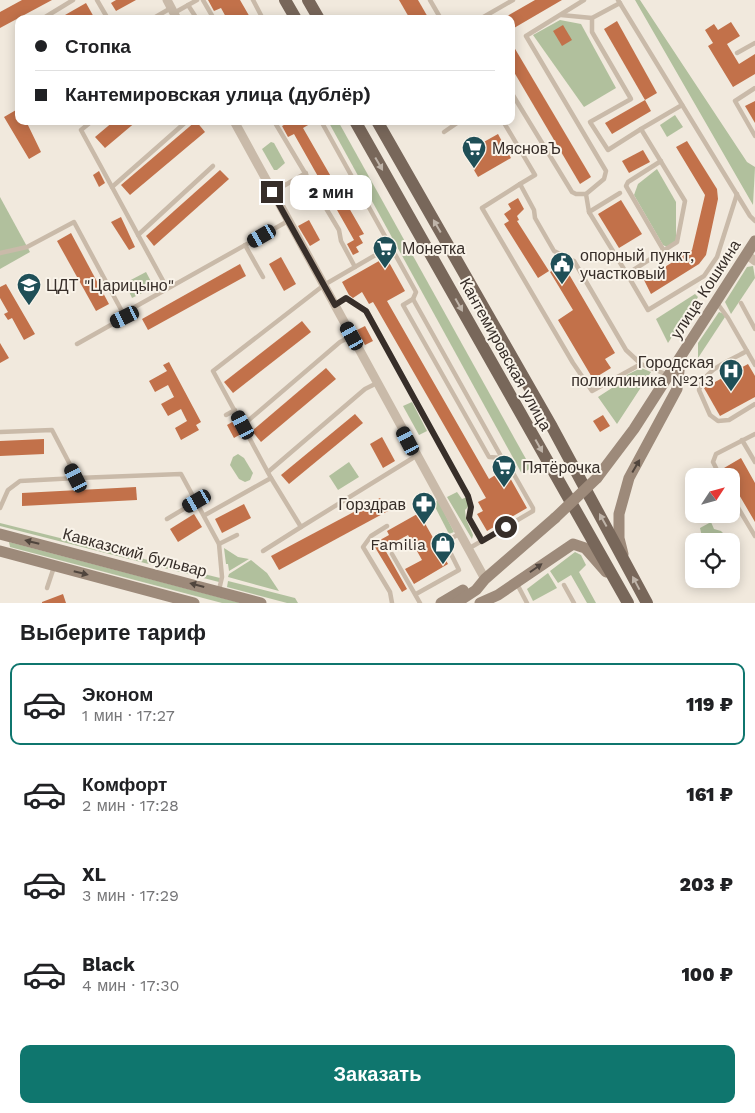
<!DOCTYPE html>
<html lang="ru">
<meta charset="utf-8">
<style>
:root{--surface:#fff;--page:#f2f2f2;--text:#202124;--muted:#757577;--line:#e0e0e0;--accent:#0f766e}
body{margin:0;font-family:"Work Sans",sans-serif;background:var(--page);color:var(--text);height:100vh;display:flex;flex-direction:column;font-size:19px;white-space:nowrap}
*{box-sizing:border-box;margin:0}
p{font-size:16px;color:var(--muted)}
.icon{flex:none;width:28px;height:28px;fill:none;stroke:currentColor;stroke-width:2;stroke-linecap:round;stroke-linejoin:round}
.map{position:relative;height:603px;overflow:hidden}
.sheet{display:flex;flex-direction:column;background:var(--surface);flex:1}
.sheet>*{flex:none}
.top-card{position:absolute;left:15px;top:15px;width:500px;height:110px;border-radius:10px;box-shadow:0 2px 12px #0003;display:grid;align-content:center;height:110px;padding:0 20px;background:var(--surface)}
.needle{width:32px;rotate:54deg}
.controls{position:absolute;left:685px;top:468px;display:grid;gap:10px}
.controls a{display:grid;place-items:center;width:55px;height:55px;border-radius:10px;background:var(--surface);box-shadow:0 2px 12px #0003;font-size:25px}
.end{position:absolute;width:22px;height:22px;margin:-11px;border:6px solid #372e29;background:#fff;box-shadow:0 0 0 2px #fff}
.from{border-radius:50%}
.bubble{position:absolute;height:35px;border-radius:10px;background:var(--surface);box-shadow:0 2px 12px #0003;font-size:16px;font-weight:800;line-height:35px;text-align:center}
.car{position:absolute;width:15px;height:30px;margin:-15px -8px;border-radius:6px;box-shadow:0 0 4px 1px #0007;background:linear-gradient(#222 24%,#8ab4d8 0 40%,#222 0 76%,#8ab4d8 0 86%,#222 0)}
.top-card b{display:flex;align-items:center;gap:18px;height:48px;font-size:19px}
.top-card b+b{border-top:1px solid var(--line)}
.top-card i{width:12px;height:12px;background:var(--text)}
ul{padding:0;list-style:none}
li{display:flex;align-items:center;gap:15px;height:82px;margin:0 10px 8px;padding:0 10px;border:2px solid transparent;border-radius:10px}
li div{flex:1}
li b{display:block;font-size:19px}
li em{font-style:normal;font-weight:800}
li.on{border-color:var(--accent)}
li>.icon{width:45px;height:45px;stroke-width:1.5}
h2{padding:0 20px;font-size:22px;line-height:60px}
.action{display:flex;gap:10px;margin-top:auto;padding:10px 20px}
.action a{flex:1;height:58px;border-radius:10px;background:var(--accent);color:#fff;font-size:20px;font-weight:800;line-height:58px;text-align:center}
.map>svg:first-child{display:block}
</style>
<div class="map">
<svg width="755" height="603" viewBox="0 0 755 603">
<rect width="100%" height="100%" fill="#f1e9dd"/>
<!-- green -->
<g fill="#b1c09d">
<polygon points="635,0 640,0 747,162 755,167 753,205"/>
<polygon points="560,20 581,24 616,88 584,107 533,35"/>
<polygon points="675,115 683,127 667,137 660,125"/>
<polygon points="328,121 338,121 531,468 522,474"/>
<polygon points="271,142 274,143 285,163 277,170 274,170 262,149"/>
<polygon points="657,169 676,202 676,242 667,247 663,245 634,195 638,184"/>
<polygon points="0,197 30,252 0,269"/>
<polygon points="753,266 755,278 731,314 725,302 747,267"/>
<polygon points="146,272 154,287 132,298 125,283"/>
<polygon points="695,294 698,297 668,343 656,319"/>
<polygon points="719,312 724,314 725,317 698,358 698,343"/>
<polygon points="641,368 651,372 617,424 598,397 615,386 612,382"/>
<polygon points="412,402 427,431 419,435 403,406"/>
<polygon points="238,454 244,458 253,473 250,480 245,482 239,479 230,465 233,457"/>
<polygon points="349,462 359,477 338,490 329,476"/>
<polygon points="457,492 462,499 467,497 469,506 465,510 466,519 473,535 472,539 447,497"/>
<polygon points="438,500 454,532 449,534 433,503"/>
<polygon points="711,522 714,529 721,531 726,536 718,541 703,541 700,528"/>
<polygon points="0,523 220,578 219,582 0,526"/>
<polygon points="9,542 241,603 222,603 10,547"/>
<polygon points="224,548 238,557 249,559 229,571 228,564 226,564"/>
<polygon points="575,552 581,555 586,565 579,572 596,603 587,603 571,575 558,583 550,571"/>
<polygon points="251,560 267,573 279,591 228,577 229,574"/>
<polygon points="548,573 557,588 533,601 527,589"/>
<polygon points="228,581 295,598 298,603 287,603 227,587"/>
</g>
<!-- building -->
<g fill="#c2714a">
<polygon points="22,0 52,0 0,28 0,12"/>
<polygon points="116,0 136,0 116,11 111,3"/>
<polygon points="208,0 240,0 251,19 227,19 221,8 214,11"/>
<polygon points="399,0 418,0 429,19 410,19"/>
<polygon points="535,0 562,0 514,28 511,19 502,19"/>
<polygon points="86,3 95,19 58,19"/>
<polygon points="617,21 657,93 645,100 604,29"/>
<polygon points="731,22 740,36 727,44 739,64 755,54 755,74 733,87 708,46 713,43 705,30 714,24 718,30"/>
<polygon points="563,25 572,40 562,46 553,31"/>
<polygon points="511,42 591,177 580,184 511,67"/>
<polygon points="645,100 651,111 612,134 605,123"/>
<polygon points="755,101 755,123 745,106"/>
<polygon points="16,110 19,121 26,121 41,152 29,159 4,117"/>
<polygon points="114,121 137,121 105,148 95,137"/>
<polygon points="196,121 205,132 130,195 121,185"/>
<polygon points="291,121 315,121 303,128 364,234 359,236 363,243 356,247 359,252 353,255 347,244 354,240 294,134 288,137 282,126"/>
<polygon points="498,134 511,158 478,177 464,153"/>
<polygon points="687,141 717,189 718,199 706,255 699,264 651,294 644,280 692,250 705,195 676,147"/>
<polygon points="643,150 650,162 629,173 622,161"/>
<polygon points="220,170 229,179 154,246 146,236"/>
<polygon points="99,171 105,183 99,187 93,175"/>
<polygon points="518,198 524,209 517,216 519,220 517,221 549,271 538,278 504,224 509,221 504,214 511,209 508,204"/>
<polygon points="621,200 642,234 619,248 598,214"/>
<polygon points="121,217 135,247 129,250 111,222"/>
<polygon points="309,220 320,240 310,246 298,226"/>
<polygon points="71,233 109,304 96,311 57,241"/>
<polygon points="281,257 296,284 284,291 269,264"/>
<polygon points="386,257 405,291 387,301 489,479 505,469 527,508 487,531 477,514 483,511 478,502 486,498 376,307 373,302 369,304 362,292 353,298 349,295 342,282"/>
<polygon points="240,264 246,276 148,330 142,319"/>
<polygon points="563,264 615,353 605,359 611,368 593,379 558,320 573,310 550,272"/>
<polygon points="6,284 35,334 24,340 12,318 8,320 4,314 8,312 0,298 0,287"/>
<polygon points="302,321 311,332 233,393 224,382"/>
<polygon points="365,326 373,341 365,345 357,330"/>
<polygon points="0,343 9,358 0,363"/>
<polygon points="169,362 201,422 196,425 199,430 181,440 175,428 187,421 181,409 168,416 161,404 174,397 168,385 155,392 149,381 167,371 163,365"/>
<polygon points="748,364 755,376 755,397 720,416 704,388"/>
<polygon points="326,368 336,379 261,442 252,431"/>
<polygon points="355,414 363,423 289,484 281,475"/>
<polygon points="603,415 610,426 600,432 593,421"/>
<polygon points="234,421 241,434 234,438 227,425"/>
<polygon points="382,437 395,461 383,468 370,444"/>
<polygon points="44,439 44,454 0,456 0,441"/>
<polygon points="741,458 755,483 755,522 731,481 731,476 729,476 724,468"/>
<polygon points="136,487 137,500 22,506 22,493"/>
<polygon points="380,498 388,511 279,570 271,556"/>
<polygon points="244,504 251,518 222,533 215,519"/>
<polygon points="419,513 448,564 414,584 405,569 422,560 408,535 384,548 407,589 402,592 373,544 389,535 387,531"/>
<polygon points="194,514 202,527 178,542 170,529"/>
<polygon points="63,594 66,603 42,603 42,602"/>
</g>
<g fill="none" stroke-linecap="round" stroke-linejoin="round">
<!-- lane -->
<g stroke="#c9baa9" stroke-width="4.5">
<polyline points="97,0 108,19"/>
<polyline points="203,0 214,19"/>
<polyline points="253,0 263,19"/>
<polyline points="430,0 441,19"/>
<polyline points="584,0 526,36 606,171 604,179 586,194 589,212 627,274"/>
<polyline points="618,0 750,216 755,221"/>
<polyline points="188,5 197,19"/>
<polyline points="174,13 197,0"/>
<polyline points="561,15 592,18 620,3"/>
<polyline points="592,18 592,32 631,99 590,122 608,150 641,129"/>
<polyline points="42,19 73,0"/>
<polyline points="152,19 171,8"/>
<polyline points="480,19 513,0"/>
<polyline points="737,53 755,43"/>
<polyline points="755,88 735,101 755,136"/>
<polyline points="511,92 572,192 576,194 586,194"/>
<polyline points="682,105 641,129 685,201 677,242 627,274 648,310 704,276 717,257 737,194"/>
<polyline points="92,121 81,130 167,288"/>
<polyline points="274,121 339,230 341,241 355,267"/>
<polyline points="321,121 416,292 413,299 403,305 489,457 502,458 508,464 533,508 533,511 468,549"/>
<polyline points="503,121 535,175 520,184"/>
<polyline points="444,132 460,121"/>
<polyline points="661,161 628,182 626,186 664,251"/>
<polygon points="520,184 534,210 535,218 554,251 574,261 626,350 641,364 592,391 573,363 482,208"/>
<polyline points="112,187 187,121"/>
<polyline points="273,192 306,173"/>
<polyline points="589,212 620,193"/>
<polyline points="138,235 213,166"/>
<polyline points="245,245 263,277"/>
<polyline points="0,253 27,247 74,222 125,317"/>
<polyline points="413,299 502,458"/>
<polyline points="717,303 728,318 755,365"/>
<polyline points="741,303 755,329"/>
<polyline points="335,305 346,298 367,311 468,496 471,507 469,518 482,541"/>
<polyline points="77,344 125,317 133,308 288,221"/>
<path d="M747 351C729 361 704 369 699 390L710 415 718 421 729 420 755 404"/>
<polyline points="641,364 668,375"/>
<polyline points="226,415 235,410"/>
<polyline points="243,425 340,342 352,336"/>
<polyline points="0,432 52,430 77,478 181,474 219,544 222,577 219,590"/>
<polyline points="742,440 755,462"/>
<polyline points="268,472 365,389 377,383"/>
<polyline points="720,476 713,462 716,454 755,434"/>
<polyline points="271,478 213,371 324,285 391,246"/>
<polyline points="731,496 755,536"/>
<polyline points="0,508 8,490 20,481 77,478"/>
<polyline points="205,515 271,478 301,527 416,456"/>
<polyline points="167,519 197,501"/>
<polyline points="387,526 371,536 363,547 390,592 392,603"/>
<polyline points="219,544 237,535"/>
<polyline points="263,551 301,527"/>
<polyline points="392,554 420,603"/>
<polyline points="516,582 527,603"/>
<polyline points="564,585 574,603"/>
<polyline points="47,588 54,567"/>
<polyline points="416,594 459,570 445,542 459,534"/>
</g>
<!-- street -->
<g stroke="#c9baa9" stroke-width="9">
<polyline points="167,0 177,19"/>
<polyline points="234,121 485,579"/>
<polyline points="747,255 755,261"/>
</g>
<!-- secondary -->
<g stroke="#9d8a7a" stroke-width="11">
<polyline points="597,478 634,429 755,241"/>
<polyline points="0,534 261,603"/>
<polyline points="0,551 194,603"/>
<polyline points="623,554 619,538 619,514 629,478 677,389 680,362"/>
<polyline points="441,603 463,590"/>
<polyline points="456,603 476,590 485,579 555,518"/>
<polyline points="480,603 498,595 573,544 585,548 606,572"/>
</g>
<!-- primary -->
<g stroke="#78675a" stroke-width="12">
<polyline points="285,0 296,19"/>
<polyline points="308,0 319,19"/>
<polyline points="355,121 628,603"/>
<polyline points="377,121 552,427 647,603"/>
</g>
<!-- secondary-bridge -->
<polyline stroke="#9d8a7a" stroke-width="11" points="555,518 597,478"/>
</g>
<!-- one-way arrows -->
<defs><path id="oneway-solid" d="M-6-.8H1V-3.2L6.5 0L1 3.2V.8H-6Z" transform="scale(1.25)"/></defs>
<g fill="#bfb4a9">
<use href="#oneway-solid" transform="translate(379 164) rotate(60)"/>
<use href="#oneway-solid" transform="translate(437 226) rotate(-120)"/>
<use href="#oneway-solid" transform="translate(459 305) rotate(61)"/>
<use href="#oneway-solid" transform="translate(539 446) rotate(61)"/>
<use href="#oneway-solid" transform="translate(603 520) rotate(-119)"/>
<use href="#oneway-solid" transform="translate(636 583) rotate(-118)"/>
</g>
<g fill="#50453d">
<use href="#oneway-solid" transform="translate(636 466) rotate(-60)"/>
<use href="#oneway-solid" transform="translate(32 542) rotate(-166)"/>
<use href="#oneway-solid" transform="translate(536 568) rotate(-35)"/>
<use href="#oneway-solid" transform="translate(81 573) rotate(14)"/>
<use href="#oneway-solid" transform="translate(197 585) rotate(-165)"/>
</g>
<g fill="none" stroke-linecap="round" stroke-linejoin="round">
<!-- route -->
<polyline stroke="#372e29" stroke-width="6" points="272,192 335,305 346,298 366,311 468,496 471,507 469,518 482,541 506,527"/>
</g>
<!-- icons -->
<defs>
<symbol id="supermarket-pin" viewBox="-11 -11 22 30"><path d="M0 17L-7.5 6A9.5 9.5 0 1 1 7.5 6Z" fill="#1f4f57" stroke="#f9f3e9"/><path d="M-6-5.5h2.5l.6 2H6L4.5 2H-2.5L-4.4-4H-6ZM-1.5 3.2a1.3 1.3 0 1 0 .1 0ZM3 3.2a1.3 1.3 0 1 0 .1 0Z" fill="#fff"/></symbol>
<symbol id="civic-pin" viewBox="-11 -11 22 30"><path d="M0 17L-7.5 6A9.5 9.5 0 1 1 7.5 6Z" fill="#1f4f57" stroke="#f9f3e9"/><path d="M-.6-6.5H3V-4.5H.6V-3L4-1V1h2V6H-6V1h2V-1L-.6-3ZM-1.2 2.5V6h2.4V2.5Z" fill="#fff"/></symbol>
<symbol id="school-pin" viewBox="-11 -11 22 30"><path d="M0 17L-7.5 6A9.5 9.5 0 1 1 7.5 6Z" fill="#1f4f57" stroke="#f9f3e9"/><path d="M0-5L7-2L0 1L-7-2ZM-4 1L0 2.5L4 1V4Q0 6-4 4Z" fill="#fff"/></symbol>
<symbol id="hospital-pin" viewBox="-11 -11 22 30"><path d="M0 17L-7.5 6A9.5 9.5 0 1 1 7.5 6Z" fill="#1f4f57" stroke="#f9f3e9"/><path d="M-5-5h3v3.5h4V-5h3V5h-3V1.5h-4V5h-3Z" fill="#fff"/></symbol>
<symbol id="pharmacy-pin" viewBox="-11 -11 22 30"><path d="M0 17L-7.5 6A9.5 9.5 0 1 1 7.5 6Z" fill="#1f4f57" stroke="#f9f3e9"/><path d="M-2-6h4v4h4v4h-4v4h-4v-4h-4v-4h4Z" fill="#fff"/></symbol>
<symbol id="shop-pin" viewBox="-11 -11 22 30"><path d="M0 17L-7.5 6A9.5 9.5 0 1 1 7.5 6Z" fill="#1f4f57" stroke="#f9f3e9"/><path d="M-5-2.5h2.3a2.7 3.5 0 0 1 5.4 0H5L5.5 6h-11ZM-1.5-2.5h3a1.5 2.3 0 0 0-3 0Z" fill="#fff"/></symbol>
</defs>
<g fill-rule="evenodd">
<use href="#supermarket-pin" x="460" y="134" width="28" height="38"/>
<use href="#supermarket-pin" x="371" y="234" width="28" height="38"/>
<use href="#civic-pin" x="548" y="250" width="28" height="38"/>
<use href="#school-pin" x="15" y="271" width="28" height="38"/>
<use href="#hospital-pin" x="717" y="357" width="28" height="38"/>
<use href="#supermarket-pin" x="490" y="453" width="28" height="38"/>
<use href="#pharmacy-pin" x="410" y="490" width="28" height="38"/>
<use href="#shop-pin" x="429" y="530" width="28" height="38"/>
</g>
<g text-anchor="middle" stroke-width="4" stroke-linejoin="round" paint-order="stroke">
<!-- poi labels -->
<g font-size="16" fill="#372e29" stroke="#f9f3e9" text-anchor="start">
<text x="492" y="154">МясновЪ</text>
<text x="402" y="254">Монетка</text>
<text x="580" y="261">опорный пункт,<tspan x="580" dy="18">участковый</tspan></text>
<text x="46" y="291">ЦДТ "Царицыно"</text>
<text x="714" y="368" text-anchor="end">Городская<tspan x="714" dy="18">поликлиника №213</tspan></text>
<text x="522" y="473">Пятёрочка</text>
<text x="406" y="510" text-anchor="end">Горздрав</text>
<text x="426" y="550" text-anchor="end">Familia</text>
</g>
<!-- street labels -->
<g font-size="16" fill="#372e29" stroke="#f9f3e9">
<text transform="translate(705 289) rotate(-57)" y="6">улица Кошкина</text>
<text transform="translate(506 354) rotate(61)" y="6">Кантемировская улица</text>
<text transform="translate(135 552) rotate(15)" y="6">Кавказский бульвар</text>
</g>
</g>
</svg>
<div class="controls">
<a><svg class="needle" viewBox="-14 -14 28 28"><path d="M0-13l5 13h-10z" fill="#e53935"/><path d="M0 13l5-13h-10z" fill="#757577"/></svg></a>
<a><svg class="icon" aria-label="locate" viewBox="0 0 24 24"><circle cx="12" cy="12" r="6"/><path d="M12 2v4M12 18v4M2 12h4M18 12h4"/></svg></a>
</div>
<i class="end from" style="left:506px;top:527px"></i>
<i class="end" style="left:272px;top:192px"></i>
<div class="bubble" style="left:290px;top:175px;width:82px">2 мин</div>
<i class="car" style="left:262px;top:236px;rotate:240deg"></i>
<i class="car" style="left:125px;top:317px;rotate:244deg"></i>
<i class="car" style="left:352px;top:336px;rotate:331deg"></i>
<i class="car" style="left:243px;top:425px;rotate:332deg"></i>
<i class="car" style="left:408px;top:441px;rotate:332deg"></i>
<i class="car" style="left:76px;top:478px;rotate:333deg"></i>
<i class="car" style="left:197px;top:501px;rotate:240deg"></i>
<div class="top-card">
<b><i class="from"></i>Стопка</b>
<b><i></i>Кантемировская улица (дублёр)</b>
</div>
</div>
<section class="sheet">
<h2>Выберите тариф</h2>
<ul>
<li class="on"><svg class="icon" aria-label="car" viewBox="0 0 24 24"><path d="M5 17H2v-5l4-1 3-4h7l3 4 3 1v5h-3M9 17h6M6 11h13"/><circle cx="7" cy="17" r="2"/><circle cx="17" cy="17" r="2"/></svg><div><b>Эконом</b><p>1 мин · 17:27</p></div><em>119 ₽</em></li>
<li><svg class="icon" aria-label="car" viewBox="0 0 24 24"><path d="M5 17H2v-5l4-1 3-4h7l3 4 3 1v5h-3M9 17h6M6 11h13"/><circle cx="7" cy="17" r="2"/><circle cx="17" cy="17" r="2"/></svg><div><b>Комфорт</b><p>2 мин · 17:28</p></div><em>161 ₽</em></li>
<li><svg class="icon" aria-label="car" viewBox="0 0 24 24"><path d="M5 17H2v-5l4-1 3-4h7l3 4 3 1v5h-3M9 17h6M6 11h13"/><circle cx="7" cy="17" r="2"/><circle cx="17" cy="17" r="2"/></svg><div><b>XL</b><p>3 мин · 17:29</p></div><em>203 ₽</em></li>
<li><svg class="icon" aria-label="car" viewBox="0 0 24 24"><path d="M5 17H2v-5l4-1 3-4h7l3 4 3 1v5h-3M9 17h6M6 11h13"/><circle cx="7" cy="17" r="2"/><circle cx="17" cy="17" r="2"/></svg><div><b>Black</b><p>4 мин · 17:30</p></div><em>100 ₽</em></li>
</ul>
<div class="action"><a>Заказать</a></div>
</section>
